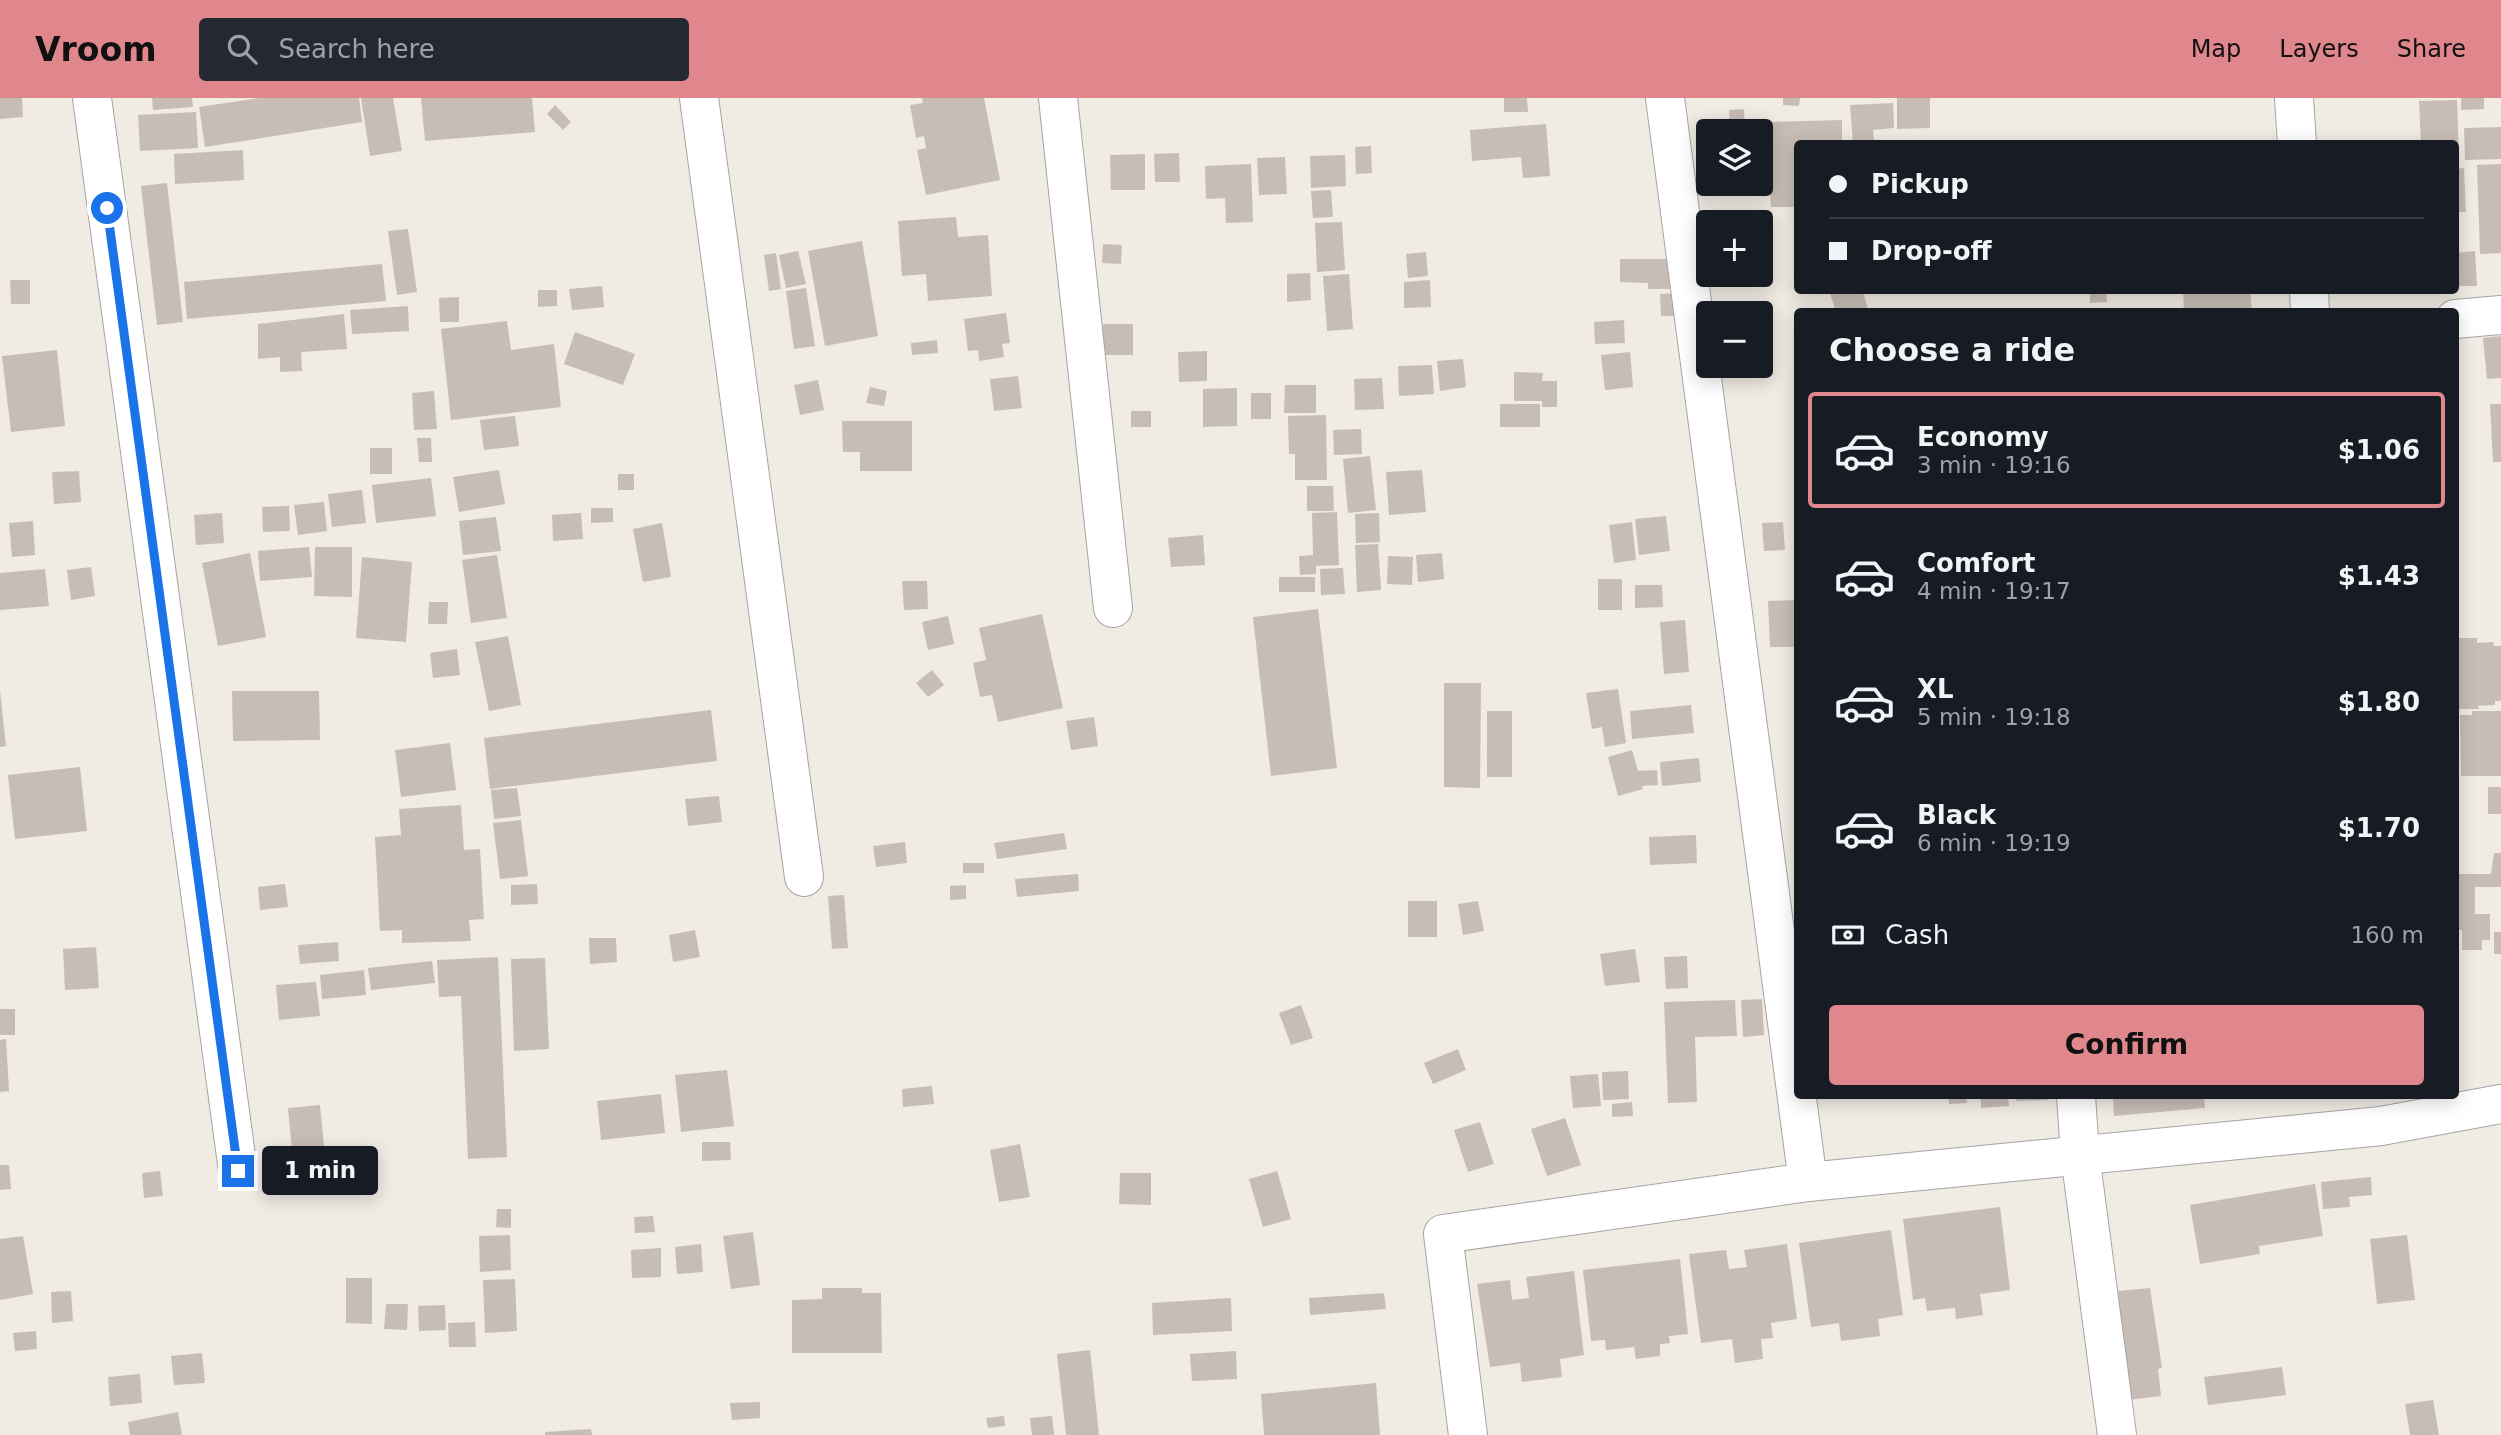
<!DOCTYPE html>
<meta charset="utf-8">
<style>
:root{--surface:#171b24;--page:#242831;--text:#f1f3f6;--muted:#9ea1a6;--line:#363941;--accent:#e0868d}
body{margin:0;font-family:"DejaVu Sans",sans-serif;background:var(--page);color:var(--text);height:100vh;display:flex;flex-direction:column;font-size:26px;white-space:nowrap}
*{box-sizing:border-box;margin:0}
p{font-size:23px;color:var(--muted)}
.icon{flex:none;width:38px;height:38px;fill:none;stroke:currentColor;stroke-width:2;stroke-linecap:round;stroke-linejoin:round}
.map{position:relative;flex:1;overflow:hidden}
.drawer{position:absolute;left:1794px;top:210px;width:665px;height:791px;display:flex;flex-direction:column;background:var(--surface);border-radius:7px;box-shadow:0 4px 18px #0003}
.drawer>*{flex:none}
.banner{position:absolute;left:1794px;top:42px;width:665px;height:154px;border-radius:7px;box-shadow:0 4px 18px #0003;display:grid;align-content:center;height:154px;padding:0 35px;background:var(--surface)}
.fabs{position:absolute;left:1696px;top:21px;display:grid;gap:14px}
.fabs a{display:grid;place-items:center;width:77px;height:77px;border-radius:7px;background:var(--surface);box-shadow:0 4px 18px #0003;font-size:35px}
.end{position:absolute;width:32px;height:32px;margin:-16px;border:9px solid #1a73e8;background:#fff;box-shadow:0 0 0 4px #fff}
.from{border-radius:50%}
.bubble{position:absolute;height:49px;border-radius:7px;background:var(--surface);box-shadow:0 4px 18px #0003;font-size:23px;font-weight:800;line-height:49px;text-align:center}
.banner b{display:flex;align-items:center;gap:24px;height:66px;font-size:26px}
.banner b+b{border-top:2px solid var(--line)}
.banner i{width:18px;height:18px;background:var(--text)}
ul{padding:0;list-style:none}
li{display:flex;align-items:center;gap:21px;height:116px;margin:0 14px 10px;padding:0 21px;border:4px solid transparent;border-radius:7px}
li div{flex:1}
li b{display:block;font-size:26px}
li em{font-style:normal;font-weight:800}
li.selected{border-color:var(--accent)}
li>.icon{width:63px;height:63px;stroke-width:1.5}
h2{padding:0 35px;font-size:32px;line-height:84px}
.pay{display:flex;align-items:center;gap:18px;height:77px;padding:0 35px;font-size:26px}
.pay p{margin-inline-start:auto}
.cta{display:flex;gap:14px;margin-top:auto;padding:14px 35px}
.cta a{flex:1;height:80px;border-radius:7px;background:var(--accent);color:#111;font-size:28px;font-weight:800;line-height:80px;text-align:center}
header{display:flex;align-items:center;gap:42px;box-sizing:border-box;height:98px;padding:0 35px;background:var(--accent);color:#111}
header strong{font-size:33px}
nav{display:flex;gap:38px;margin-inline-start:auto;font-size:24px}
.search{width:490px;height:63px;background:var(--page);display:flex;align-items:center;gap:18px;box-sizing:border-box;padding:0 24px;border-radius:7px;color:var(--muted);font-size:26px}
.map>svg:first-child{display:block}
</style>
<header>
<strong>Vroom</strong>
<div class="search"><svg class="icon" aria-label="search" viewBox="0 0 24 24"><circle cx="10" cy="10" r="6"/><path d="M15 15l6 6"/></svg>Search here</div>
<nav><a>Map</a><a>Layers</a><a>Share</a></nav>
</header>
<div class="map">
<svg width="2501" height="1337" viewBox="0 0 2501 1337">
<rect width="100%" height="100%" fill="#f0ebe3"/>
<!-- building -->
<g fill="#c8bdb6">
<polygon points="0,0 22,0 23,19 0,21"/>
<polygon points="152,0 192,0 193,9 153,12"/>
<polygon points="259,0 359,0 362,24 205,49 199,9"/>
<polygon points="361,0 393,0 402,53 370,58"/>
<polygon points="421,0 532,0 535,34 425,43"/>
<polygon points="922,0 984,0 1000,82 926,97 917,52 926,50 924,38 916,40 910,7 923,5"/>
<polygon points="1504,0 1527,0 1528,14 1504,14"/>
<polygon points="1783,0 1800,0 1799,8 1783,7"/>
<polygon points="1897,0 1930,0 1930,30 1897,31"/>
<polygon points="2461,0 2484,0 2484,11 2461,12"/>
<polygon points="2457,2 2459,58 2455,58 2455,46 2421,46 2419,3"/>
<polygon points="1893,5 1894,30 1873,32 1874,44 1853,45 1850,7"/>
<polygon points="555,7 571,24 563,32 547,16"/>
<polygon points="1744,11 1745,33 1730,33 1729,12"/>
<polygon points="196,14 198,50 140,53 138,17"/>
<polygon points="1842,22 1842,46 1797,46 1797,109 1771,109 1770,90 1756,90 1756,86 1760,86 1760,48 1771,48 1771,24"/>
<polygon points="1546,26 1550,78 1523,80 1521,59 1472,63 1470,32"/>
<polygon points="2501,29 2501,61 2465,62 2464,30"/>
<polygon points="1371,48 1372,75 1356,76 1355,49"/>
<polygon points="243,52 244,82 175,86 174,56"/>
<polygon points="1179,55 1180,84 1155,84 1154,56"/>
<polygon points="1145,56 1145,92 1111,92 1110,57"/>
<polygon points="1345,57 1346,88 1311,90 1310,58"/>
<polygon points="1285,59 1287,96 1259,97 1257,60"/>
<polygon points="1251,66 1253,124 1226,125 1225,100 1206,101 1205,68"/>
<polygon points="2501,66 2501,155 2480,156 2477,67"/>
<polygon points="2464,70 2466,114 2455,114 2455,71"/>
<polygon points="167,85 183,224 157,227 141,88"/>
<polygon points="1331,92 1333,119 1313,120 1311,93"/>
<polygon points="956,119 958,139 988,137 992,198 928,203 926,176 902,178 898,123"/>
<polygon points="1342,124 1345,172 1317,174 1315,125"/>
<polygon points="408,131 417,194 397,197 388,133"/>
<polygon points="862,143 878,238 825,248 808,153"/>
<polygon points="1103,146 1122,147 1121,166 1102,165"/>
<polygon points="798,153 806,186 786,190 779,157"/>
<polygon points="2475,153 2477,188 2455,188 2455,155"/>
<polygon points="1426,154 1428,178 1408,180 1406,156"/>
<polygon points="776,155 781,191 769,193 764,157"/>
<polygon points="1620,161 1674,161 1674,191 1648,191 1648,185 1620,184"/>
<polygon points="382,166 386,203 187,221 184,184"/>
<polygon points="1310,175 1311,202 1287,204 1287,176"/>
<polygon points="1349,176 1353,231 1327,233 1323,178"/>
<polygon points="10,182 30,182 30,206 11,206"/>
<polygon points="1430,182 1431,209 1404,210 1404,184"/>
<polygon points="602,188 604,209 572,212 569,191"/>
<polygon points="806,190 815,248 794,251 786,193"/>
<polygon points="538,192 557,192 557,208 538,209"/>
<polygon points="1829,192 1862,192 1869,214 1836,214"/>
<polygon points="2090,192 2106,192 2107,204 2090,205"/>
<polygon points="2183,192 2250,192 2252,214 2184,214"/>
<polygon points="1680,195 1681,218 1661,218 1660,196"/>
<polygon points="459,199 459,224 440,224 439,200"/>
<polygon points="408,208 409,233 352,236 350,212"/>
<polygon points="1006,215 1010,245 1002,246 1004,259 979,263 978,252 968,253 964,221"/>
<polygon points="344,216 347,251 301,254 302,273 280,274 280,259 258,261 258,226"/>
<polygon points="1624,222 1625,245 1595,246 1594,224"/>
<polygon points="507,223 511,252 554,246 561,309 451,322 441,231"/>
<rect x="1103" y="226" width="30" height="31"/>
<polygon points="575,234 635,256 623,287 564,266"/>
<polygon points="2501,238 2501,280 2487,281 2483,240"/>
<polygon points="937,242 938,255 912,257 911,245"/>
<polygon points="57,252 65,328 11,334 2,258"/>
<polygon points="1207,253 1207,283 1179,284 1178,254"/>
<polygon points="1630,254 1633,289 1605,292 1601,257"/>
<polygon points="1463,261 1466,289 1440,293 1437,263"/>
<polygon points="1432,267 1434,296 1399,298 1398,268"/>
<polygon points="1514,274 1543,275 1542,283 1557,283 1557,309 1542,309 1542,303 1514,303"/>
<polygon points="1018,278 1022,310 994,313 990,281"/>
<polygon points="1382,280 1384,311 1355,312 1354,281"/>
<polygon points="818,282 824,312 800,317 794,287"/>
<polygon points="1285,287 1316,287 1316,315 1284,315"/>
<polygon points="870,289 887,293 884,308 866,305"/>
<polygon points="1237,290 1237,328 1203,329 1203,291"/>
<polygon points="434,293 437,331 414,332 412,295"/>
<rect x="1251" y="295" width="20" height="26"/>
<rect x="1500" y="306" width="40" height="23"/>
<polygon points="2490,306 2501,306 2501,364 2493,364"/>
<rect x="1131" y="313" width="20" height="16"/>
<polygon points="1326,317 1327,382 1295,382 1295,356 1289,356 1288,318"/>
<polygon points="515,318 519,348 484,352 480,322"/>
<polygon points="842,323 912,323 912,373 860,373 860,354 843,354"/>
<polygon points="1361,331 1362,356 1334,357 1333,332"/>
<polygon points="417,340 431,340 432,364 419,364"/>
<rect x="370" y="350" width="22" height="26"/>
<polygon points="1370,358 1376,412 1348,415 1343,361"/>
<polygon points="499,372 505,406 459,414 453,379"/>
<polygon points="1422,372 1426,414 1389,417 1386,374"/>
<polygon points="79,373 81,404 54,406 52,374"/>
<rect x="618" y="376" width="16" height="16"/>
<polygon points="431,380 436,418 376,425 372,387"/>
<polygon points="1307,388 1333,388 1334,413 1307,413"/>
<polygon points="362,392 366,425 332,429 328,396"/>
<polygon points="324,404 327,433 298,437 294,407"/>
<polygon points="289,408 290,433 263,434 262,409"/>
<polygon points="591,410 613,410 613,424 591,425"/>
<polygon points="1337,414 1339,467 1316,468 1316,476 1300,477 1299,458 1313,457 1312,415"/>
<polygon points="222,415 224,445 196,447 194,417"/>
<polygon points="581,415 583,441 553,443 552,417"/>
<polygon points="1379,415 1380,444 1356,445 1355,416"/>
<polygon points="1666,418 1670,453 1639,457 1635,421"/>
<polygon points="496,419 501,453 463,457 459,423"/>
<polygon points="33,423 35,457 12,459 9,425"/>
<polygon points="1632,424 1636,462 1614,465 1609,427"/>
<polygon points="1783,424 1785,452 1764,453 1762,425"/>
<polygon points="662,425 671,479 643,484 633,431"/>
<polygon points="1203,437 1205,467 1171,469 1168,440"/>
<polygon points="1378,446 1381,492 1357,494 1355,447"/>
<polygon points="309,449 312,479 260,483 258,453"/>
<polygon points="315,449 352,449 352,499 314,498"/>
<polygon points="250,455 266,539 218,548 202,465"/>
<polygon points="1442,455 1444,481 1418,484 1416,457"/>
<polygon points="497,457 507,520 471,525 462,462"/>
<polygon points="1388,458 1413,459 1412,487 1387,486"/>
<polygon points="362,459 412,464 406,544 356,540"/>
<polygon points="91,469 95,498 71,502 67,472"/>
<polygon points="1343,470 1345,496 1321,497 1320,471"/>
<polygon points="45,471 49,508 0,512 0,475"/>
<rect x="1279" y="479" width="36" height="15"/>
<rect x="1598" y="481" width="24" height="31"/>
<polygon points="902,483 927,483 928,511 904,512"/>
<polygon points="1635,487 1662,487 1663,509 1635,510"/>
<polygon points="1797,502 1797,549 1770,549 1768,503"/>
<polygon points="429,504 448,504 447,526 428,526"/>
<polygon points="1318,511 1337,670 1271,678 1253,519"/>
<polygon points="1042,516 1063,610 998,624 992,597 980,599 973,565 986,562 979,530"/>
<polygon points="948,518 954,546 928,552 922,524"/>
<polygon points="1685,522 1689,574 1664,576 1660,524"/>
<polygon points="508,538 521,607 489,613 475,544"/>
<polygon points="2455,540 2477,540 2477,545 2493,544 2494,548 2501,548 2501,603 2495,603 2495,607 2478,608 2479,611 2455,611"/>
<polygon points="457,551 460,577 433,580 430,555"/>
<polygon points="932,572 944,587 928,599 916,585"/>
<polygon points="1444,585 1481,585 1480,690 1444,689"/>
<polygon points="1618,591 1626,645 1605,649 1602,629 1592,631 1586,595"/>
<polygon points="0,592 6,648 0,649"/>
<polygon points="232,593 319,593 320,642 233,643"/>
<polygon points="1691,607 1694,635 1632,641 1630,613"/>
<polygon points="711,612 717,663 490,691 484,640"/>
<rect x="1487" y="613" width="25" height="66"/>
<polygon points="2472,613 2501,613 2501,678 2461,678 2460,617 2472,617"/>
<polygon points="1094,619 1098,648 1071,652 1066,623"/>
<polygon points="450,645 456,692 401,699 395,652"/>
<polygon points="1632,652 1638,673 1657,672 1658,687 1642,688 1643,691 1618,698 1608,659"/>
<polygon points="1699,660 1701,684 1662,688 1660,664"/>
<polygon points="80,669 87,733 15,741 8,677"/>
<rect x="2488" y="689" width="13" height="27"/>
<polygon points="517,690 521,718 494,721 491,692"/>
<polygon points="719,698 722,724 688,728 685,701"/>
<polygon points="461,707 464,752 480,751 484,821 469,822 471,843 402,845 402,832 380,833 375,739 401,737 399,711"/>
<polygon points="521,722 528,778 500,781 493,725"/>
<polygon points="1064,735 1067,751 997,761 994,745"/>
<polygon points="1696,737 1697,765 1650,767 1649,739"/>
<polygon points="905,744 907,765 876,769 873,748"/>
<polygon points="2494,755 2501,755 2501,789 2475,789 2475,816 2490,816 2490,842 2482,842 2482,852 2462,852 2462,832 2455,832 2457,776 2491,776"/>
<rect x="963" y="765" width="21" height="10"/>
<polygon points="1078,776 1079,793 1017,799 1015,781"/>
<polygon points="285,786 288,809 260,812 258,789"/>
<polygon points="537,786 538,806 511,807 511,787"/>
<polygon points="966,787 966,801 950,802 950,788"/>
<polygon points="844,797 848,850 832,851 828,798"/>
<rect x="1408" y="803" width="29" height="36"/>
<polygon points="1478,803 1484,833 1463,837 1458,806"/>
<polygon points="695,832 700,859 673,864 669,837"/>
<rect x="2494" y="834" width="7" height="22"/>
<polygon points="589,840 616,840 617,864 590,866"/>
<polygon points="338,844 339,863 300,866 298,847"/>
<polygon points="96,849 99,890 65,892 63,851"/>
<polygon points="1635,851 1640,884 1605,888 1600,856"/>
<polygon points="1687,858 1688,890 1666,891 1664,859"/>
<polygon points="498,859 507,1059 468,1061 461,898 439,899 437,862"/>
<polygon points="545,860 549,951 514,953 511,861"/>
<polygon points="432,863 435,885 371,892 368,870"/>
<polygon points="364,872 366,897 322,901 320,877"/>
<polygon points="316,884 320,918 279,922 276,887"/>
<polygon points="1762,901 1764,937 1743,939 1741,902"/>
<polygon points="1735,902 1737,938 1695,939 1697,1004 1668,1005 1664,904"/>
<polygon points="1301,907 1313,940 1291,947 1279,915"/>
<rect x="0" y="911" width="15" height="26"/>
<polygon points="6,941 9,993 0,994 0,942"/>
<polygon points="1458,951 1466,972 1433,986 1424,965"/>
<polygon points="727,972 734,1028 681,1034 675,977"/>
<polygon points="1628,973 1629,1001 1603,1002 1602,974"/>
<polygon points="1598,976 1601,1008 1573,1010 1570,978"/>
<polygon points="932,988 934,1006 903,1009 902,991"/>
<polygon points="661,996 665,1035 601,1042 597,1003"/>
<polygon points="1949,998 1966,998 1967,1005 1949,1006"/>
<polygon points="1981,998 2008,998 2009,1008 1981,1010"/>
<polygon points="2016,998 2048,998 2048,1002 2016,1003"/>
<polygon points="2113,998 2204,998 2205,1010 2114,1018"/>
<polygon points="1632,1004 1633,1018 1612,1019 1612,1006"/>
<polygon points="320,1007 324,1048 292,1052 288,1010"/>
<polygon points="1565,1020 1581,1067 1547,1078 1531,1031"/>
<polygon points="1480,1024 1494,1066 1468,1074 1454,1032"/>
<polygon points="702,1044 730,1044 731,1062 702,1063"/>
<polygon points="1020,1046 1030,1099 999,1104 990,1052"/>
<polygon points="313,1057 318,1083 298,1087 294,1061"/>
<polygon points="0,1067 9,1067 11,1091 0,1092"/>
<polygon points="160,1073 163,1098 144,1100 142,1075"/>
<polygon points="1277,1073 1291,1121 1263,1129 1249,1081"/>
<polygon points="1120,1075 1151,1075 1151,1107 1119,1106"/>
<polygon points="2371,1079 2372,1097 2349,1099 2350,1109 2323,1111 2321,1084"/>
<polygon points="2315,1086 2323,1138 2259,1148 2260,1156 2200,1166 2190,1107"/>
<polygon points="2000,1109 2010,1192 1980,1196 1983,1217 1956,1221 1955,1210 1927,1213 1925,1200 1913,1202 1903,1121"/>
<polygon points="497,1111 511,1111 511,1130 496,1129"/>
<polygon points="653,1118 655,1134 635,1135 634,1119"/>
<polygon points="1891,1132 1903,1217 1878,1221 1880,1238 1841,1243 1839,1225 1811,1229 1799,1145"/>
<polygon points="753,1134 760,1187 731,1191 723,1138"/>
<polygon points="510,1137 511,1172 480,1174 479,1138"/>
<polygon points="2407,1137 2415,1202 2377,1206 2370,1141"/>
<polygon points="23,1138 33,1196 0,1202 0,1141"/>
<polygon points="701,1146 703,1174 677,1176 675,1149"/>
<polygon points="1787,1146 1797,1221 1771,1225 1773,1240 1761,1241 1763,1261 1735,1265 1732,1241 1701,1245 1689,1156 1726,1152 1729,1171 1747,1169 1744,1152"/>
<polygon points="661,1150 661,1179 632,1180 631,1152"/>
<polygon points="1680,1161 1688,1236 1669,1238 1670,1245 1660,1246 1660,1258 1636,1261 1634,1249 1606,1252 1605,1242 1591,1243 1583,1172"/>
<polygon points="1574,1173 1584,1257 1560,1261 1562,1279 1522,1284 1520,1265 1490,1269 1477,1186 1510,1182 1512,1202 1529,1200 1526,1179"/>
<polygon points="346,1180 372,1180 372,1226 346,1225"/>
<polygon points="515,1181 517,1233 485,1235 483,1182"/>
<polygon points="822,1190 862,1190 862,1195 881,1195 882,1255 792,1255 792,1202 822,1201"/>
<polygon points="2150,1190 2162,1270 2158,1271 2161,1298 2128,1302 2118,1193"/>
<polygon points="71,1193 73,1223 52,1225 51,1194"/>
<polygon points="1384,1195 1386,1211 1310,1217 1309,1200"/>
<polygon points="1231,1200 1232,1233 1153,1237 1152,1205"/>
<polygon points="386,1206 408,1206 407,1232 384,1231"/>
<polygon points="445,1207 446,1232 419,1233 418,1208"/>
<polygon points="475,1224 476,1249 449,1249 448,1225"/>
<polygon points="36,1233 37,1251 15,1253 13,1235"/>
<polygon points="1090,1252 1099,1337 1066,1337 1057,1256"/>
<polygon points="1236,1253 1237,1281 1192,1283 1190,1256"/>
<polygon points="202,1255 205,1285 174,1287 171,1258"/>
<polygon points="2282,1269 2286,1297 2208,1307 2204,1279"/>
<polygon points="140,1276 142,1305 110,1308 108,1279"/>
<polygon points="1376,1285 1380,1337 1264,1337 1261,1296"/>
<polygon points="2433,1302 2439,1337 2410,1337 2405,1306"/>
<polygon points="760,1304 760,1320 732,1322 730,1305"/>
<polygon points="178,1314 182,1337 130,1337 128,1324"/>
<polygon points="1004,1318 1005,1328 988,1330 986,1320"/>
<polygon points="1052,1318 1054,1337 1032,1337 1030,1320"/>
<polygon points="591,1331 592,1337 545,1337 545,1334"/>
</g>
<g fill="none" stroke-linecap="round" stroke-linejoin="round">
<defs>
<g id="minor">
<polyline points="92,0 238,1073"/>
<polyline points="699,0 804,779"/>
<polyline points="1058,0 1113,510"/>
<polyline points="1665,0 1808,1084"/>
<polyline points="2294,0 2297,46"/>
<polyline points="2309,192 2310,214"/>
<polyline points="2455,221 2501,217"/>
<polyline points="2076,998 2080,1057 2117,1337"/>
<polyline points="1468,1337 1443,1136 1808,1084 2381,1028 2501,1006"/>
</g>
</defs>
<!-- minor casing -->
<use href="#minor" stroke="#a5a5a5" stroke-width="40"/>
<!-- minor -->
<use href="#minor" stroke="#fff" stroke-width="38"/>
</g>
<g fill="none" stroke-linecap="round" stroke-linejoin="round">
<!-- route -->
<polyline stroke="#1a73e8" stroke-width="9" points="107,110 238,1073"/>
</g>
</svg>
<div class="fabs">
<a><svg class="icon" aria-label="layers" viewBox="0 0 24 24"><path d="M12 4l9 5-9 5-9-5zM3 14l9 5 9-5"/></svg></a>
<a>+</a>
<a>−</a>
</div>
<i class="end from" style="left:107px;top:110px"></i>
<i class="end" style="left:238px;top:1073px"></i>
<div class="bubble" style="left:262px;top:1048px;width:116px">1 min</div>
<div class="banner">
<b><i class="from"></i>Pickup</b>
<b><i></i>Drop-off</b>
</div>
<section class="drawer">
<h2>Choose a ride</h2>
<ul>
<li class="selected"><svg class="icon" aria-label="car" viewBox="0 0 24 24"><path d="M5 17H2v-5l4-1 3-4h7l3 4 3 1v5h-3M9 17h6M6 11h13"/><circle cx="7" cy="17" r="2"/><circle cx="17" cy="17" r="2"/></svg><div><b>Economy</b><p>3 min · 19:16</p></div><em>$1.06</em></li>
<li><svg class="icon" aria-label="car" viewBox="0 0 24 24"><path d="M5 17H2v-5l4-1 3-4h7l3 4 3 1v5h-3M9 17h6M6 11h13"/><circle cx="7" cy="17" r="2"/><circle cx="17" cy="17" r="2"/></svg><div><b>Comfort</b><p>4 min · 19:17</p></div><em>$1.43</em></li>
<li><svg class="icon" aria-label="car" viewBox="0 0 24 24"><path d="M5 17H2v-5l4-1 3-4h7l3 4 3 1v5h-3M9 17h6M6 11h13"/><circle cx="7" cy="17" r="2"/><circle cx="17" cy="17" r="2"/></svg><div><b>XL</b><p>5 min · 19:18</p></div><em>$1.80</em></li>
<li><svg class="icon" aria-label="car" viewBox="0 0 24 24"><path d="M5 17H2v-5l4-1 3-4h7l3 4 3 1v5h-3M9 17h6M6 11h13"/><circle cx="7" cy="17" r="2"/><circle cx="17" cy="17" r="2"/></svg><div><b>Black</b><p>6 min · 19:19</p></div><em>$1.70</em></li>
</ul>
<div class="pay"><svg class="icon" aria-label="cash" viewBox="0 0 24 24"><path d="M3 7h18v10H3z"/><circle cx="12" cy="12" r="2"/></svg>Cash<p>160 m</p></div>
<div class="cta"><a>Confirm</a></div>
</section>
</div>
